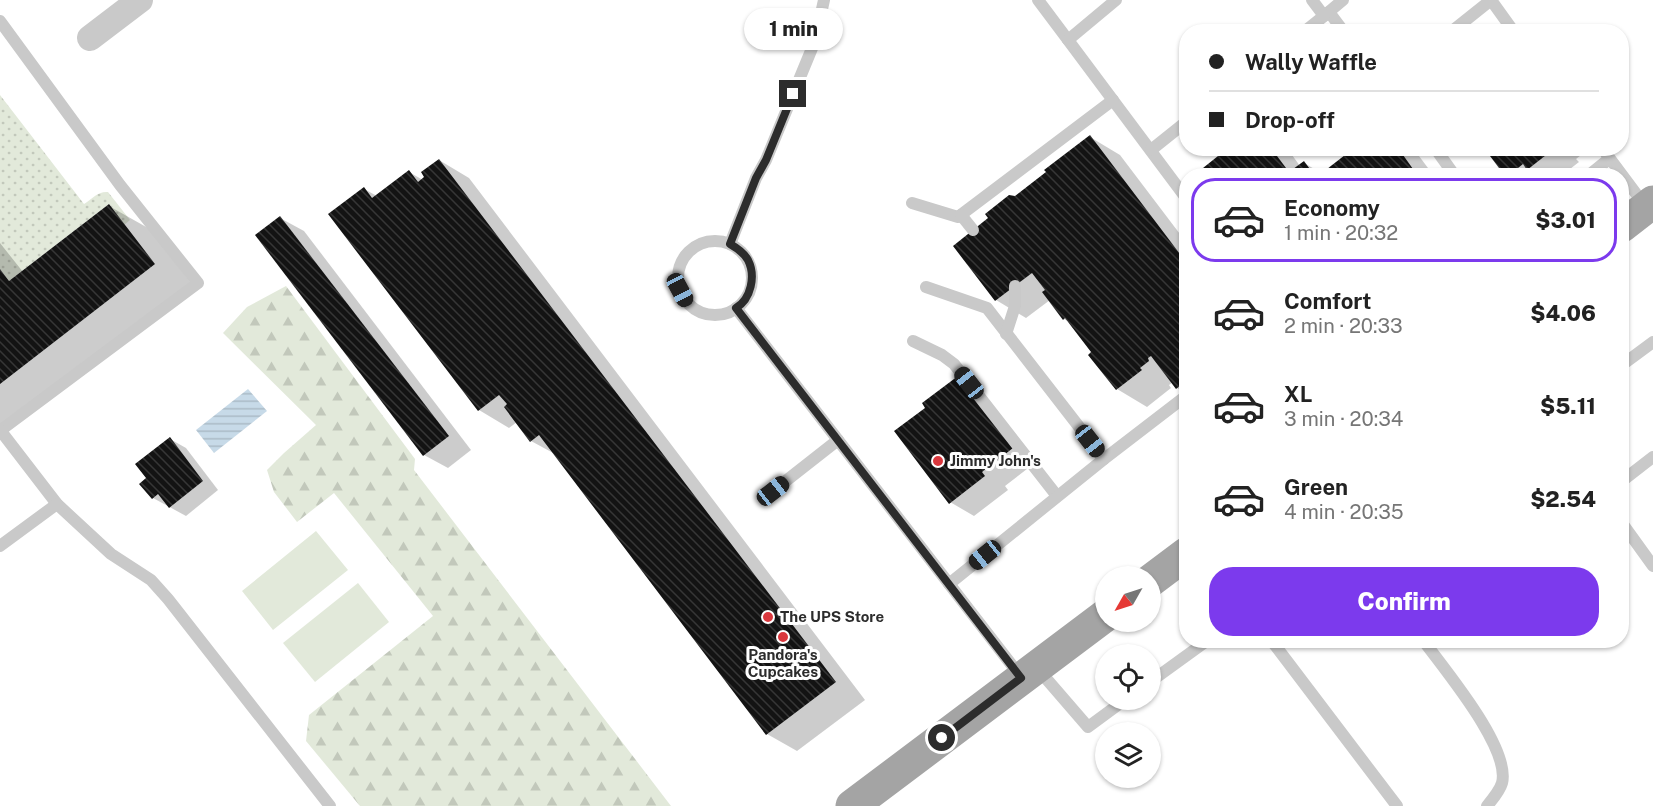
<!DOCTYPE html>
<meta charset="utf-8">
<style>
:root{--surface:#fff;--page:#f2f2f2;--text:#222;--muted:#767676;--line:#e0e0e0;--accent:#7c3aed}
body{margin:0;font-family:"Public Sans",sans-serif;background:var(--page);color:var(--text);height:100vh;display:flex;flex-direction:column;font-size:22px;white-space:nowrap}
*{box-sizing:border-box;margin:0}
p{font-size:20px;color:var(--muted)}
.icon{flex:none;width:33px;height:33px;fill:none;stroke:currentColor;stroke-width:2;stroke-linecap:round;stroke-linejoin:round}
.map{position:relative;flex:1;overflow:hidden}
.panel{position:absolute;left:1179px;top:168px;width:450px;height:480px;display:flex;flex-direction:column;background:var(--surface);border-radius:24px;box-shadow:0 2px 4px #0004}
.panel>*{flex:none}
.top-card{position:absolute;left:1179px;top:24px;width:450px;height:132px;border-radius:24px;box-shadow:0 2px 4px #0004;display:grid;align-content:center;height:132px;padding:0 30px;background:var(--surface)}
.needle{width:39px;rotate:231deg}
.buttons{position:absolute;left:1095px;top:566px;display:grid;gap:12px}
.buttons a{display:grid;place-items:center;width:66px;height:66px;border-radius:50%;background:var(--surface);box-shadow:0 2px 4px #0004;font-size:30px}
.end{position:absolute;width:27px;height:27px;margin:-14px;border:8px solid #2c2c2c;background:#fff;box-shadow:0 0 0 3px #fff}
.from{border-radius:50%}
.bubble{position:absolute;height:42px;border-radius:21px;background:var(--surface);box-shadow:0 2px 4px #0004;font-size:20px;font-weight:800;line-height:42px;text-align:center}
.car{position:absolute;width:18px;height:36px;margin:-18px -9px;border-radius:8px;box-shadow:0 0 4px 2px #0007;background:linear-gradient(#222 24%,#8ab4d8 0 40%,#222 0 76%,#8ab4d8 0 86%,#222 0)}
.top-card b{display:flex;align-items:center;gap:21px;height:57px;font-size:22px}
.top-card b+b{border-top:2px solid var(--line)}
.top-card i{width:15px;height:15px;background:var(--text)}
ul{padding:10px 0 0;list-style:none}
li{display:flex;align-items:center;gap:18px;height:84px;margin:0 12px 9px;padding:0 18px;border:3px solid transparent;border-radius:24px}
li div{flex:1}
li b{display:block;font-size:22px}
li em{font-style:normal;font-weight:800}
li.active{border-color:var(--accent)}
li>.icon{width:54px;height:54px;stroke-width:1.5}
.button{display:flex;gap:12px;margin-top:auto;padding:12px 30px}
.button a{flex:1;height:69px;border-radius:24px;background:var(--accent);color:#fff;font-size:24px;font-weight:800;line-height:69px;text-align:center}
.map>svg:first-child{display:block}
</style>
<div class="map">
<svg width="1653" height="806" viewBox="0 0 1653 806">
<defs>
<pattern id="grass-dots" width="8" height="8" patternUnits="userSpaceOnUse" patternTransform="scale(1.5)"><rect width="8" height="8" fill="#e2e9da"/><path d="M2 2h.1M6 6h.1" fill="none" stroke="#c2c8bb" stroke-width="1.8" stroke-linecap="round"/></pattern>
<pattern id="forest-firs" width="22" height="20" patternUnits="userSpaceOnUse" patternTransform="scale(1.5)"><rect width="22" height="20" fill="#e2e9da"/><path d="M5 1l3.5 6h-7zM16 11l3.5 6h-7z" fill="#c2c8bb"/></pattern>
<pattern id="water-rules" width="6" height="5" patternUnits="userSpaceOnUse" patternTransform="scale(1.5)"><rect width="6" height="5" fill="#c7dae8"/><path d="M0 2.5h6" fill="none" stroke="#abbbc7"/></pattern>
<pattern id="building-back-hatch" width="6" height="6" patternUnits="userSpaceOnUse" patternTransform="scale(1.5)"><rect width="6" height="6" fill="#131313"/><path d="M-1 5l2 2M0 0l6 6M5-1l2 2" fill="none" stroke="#363636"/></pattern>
</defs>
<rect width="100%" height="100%" fill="#fff"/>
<!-- grass -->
<path fill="url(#grass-dots)" d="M0 95 84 204C92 199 98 191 108 192L130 220 124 225 109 204 9 281 0 269Z"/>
<!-- forest -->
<polygon fill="url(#forest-firs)" points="286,286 415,459 414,470 671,806 360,806 306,741 309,715 433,616 334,493 297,522 274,492 267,470 284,453 316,425 223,333 247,307"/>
<!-- pitch -->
<g fill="#e2e9da">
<polygon points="316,531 348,570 273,630 242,591"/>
<polygon points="358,583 389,622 315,682 283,643"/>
</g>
<!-- water -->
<polygon fill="url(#water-rules)" points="248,389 267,411 214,453 196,430"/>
<!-- shadow -->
<g fill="#0003">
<polygon points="1090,137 1120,155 1186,242 1186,393 1177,388 1173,382 1169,385 1171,388 1147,407 1117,389 1094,352 1071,323 1064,319 1050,300 1026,318 996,300 955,246"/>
<polygon points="1231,148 1287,148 1300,166 1304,163 1323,174 1357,148 1413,148 1434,176 1195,176"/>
<polygon points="1486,148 1590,148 1576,159 1579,162 1561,176 1507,176"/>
<polygon points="439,160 469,178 865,700 797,751 767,734 555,454 531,441 517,422 509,428 479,410 331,214 364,189 377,196 409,172 423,180"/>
<polygon points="109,206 148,228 194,287 0,436 0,243 23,272"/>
<polygon points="280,218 304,231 471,450 448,468 424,455"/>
<polygon points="958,378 1036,462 1005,486 1008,490 974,516 950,502 927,408"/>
<polygon points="170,439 186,448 218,490 186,516 153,498 148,478"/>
</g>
<!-- building -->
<g fill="url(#building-back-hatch)">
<polygon points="1090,135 1186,262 1186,334 1183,336 1186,343 1186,381 1176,389 1151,356 1148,358 1149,361 1140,368 1142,370 1116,390 1088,355 1091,352 1065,318 1063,320 1042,292 1045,290 1032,273 995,301 953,246 988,218 985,214 1009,195 1015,196 1046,172 1044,170"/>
<polygon points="1228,148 1271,148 1289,172 1304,161 1315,176 1193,176"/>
<polygon points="1354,148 1398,148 1418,176 1318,176"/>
<polygon points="1484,148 1555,148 1527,170 1523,164 1508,176 1505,176"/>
<polygon points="439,159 836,682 766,735 539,435 530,442 504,407 507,404 499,395 478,411 328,214 364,187 372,198 409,170 418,182 424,177 421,172"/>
<polygon points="109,204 155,264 0,384 0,269 9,281"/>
<polygon points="280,216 449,436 423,456 255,235"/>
<polygon points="958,376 1013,448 982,472 985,476 949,504 894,431 925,408 922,403"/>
<polygon points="170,437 203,481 169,508 158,494 152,499 139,484 146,478 135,464"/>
</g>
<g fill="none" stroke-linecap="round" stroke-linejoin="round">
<!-- lane -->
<g stroke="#c9c9c9" stroke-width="12">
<polyline points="1038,0 1068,40 1116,0"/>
<polyline points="1491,0 1514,32"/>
<polyline points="1329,12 1344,32"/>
<polyline points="1324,16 1343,0"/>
<polyline points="0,21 120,185 198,283 1,430"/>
<polyline points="1304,32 1324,16 1312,0"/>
<polyline points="1451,32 1491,0"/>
<polyline points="1068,40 1186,198"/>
<polyline points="1435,148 1455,176"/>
<polyline points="1602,148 1646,207"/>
<polyline points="1151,150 1186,122"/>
<polyline points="1588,176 1609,159"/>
<polyline points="912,203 958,217 1113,100"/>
<polyline points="961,215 973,230"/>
<circle cx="715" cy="278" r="37"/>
<polyline points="730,244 756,178 766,160 815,41 824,0"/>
<polyline points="926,287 987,308 1104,459"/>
<polyline points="736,308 1021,677"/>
<polyline points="1006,334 1015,306 1015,286"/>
<polyline points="913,341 942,355 954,364 1057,496"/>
<polyline points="1622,365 1653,342"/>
<polyline points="0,430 57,504 111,554 151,580 168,599 330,806"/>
<polyline points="1622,481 1653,457"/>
<polyline points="773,491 838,440"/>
<polyline points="1622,523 1653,566"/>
<polyline points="0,546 57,504"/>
<polyline points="949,584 1104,459 1186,396"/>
<polyline points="1271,640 1397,806"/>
<path d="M1423 640C1444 669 1511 748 1502 783 1500 790 1492 800 1487 806"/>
<polyline points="1037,668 1088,727 1126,699"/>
<polyline points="1150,682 1208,640"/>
</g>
<!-- street -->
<polyline stroke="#c9c9c9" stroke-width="26" points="90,38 140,0"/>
<!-- primary -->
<g stroke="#a4a4a4" stroke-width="33">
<polyline points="1622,226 1653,202"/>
<polyline points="1150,581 1186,554"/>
<polyline points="852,806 1106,615"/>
</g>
</g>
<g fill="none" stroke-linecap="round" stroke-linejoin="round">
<!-- route -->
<path stroke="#2c2c2c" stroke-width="8" d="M793 94 766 160 756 178 730 244C737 248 744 253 748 260 756 276 751 299 736 308L1021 678 942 738"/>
</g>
<!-- markers -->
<g fill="#da373d" stroke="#fff" stroke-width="2">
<circle cx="938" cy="461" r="6"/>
<circle cx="768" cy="617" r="6"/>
<circle cx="783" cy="637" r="6"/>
</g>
<g text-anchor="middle" stroke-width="6" stroke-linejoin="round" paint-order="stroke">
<!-- poi labels -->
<g font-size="15" font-weight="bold" fill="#2c2c2c" stroke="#fff" text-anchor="start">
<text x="950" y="466">Jimmy John's</text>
<text x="780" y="622">The UPS Store</text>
<text x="783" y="660" text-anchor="middle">Pandora's<tspan x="783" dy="17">Cupcakes</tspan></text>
</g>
</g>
</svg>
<div class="buttons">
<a><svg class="needle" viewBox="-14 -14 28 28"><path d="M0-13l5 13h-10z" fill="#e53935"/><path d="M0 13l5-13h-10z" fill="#767676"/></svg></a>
<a><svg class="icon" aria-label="locate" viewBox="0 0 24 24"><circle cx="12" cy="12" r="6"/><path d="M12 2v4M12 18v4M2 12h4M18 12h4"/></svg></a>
<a><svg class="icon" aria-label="layers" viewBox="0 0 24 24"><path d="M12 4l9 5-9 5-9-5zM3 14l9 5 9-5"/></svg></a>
</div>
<i class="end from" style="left:942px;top:738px"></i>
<i class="end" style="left:793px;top:94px"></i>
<div class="bubble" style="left:744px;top:8px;width:99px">1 min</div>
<i class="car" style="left:680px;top:290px;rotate:152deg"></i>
<i class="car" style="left:969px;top:383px;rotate:322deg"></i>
<i class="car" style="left:1090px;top:441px;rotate:142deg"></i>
<i class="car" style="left:773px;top:491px;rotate:52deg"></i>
<i class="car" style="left:985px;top:555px;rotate:231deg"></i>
<div class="top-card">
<b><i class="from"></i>Wally Waffle</b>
<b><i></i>Drop-off</b>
</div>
<section class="panel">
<ul>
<li class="active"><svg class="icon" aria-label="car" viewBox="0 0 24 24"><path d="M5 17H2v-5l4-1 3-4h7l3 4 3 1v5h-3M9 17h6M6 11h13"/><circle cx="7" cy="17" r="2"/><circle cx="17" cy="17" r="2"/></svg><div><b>Economy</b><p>1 min · 20:32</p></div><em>$3.01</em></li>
<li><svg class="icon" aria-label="car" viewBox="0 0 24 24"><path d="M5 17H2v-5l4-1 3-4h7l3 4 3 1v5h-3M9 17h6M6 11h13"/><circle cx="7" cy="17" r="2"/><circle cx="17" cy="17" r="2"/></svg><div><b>Comfort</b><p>2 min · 20:33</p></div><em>$4.06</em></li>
<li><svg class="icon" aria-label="car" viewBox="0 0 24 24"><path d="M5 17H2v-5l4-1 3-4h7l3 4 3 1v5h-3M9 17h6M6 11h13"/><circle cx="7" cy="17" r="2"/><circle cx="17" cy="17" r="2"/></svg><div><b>XL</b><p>3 min · 20:34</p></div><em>$5.11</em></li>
<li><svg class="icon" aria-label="car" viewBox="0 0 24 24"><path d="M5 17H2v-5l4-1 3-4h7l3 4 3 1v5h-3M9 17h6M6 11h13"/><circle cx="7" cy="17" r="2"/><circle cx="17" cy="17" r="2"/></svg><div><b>Green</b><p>4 min · 20:35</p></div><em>$2.54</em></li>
</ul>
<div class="button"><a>Confirm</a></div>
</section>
</div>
